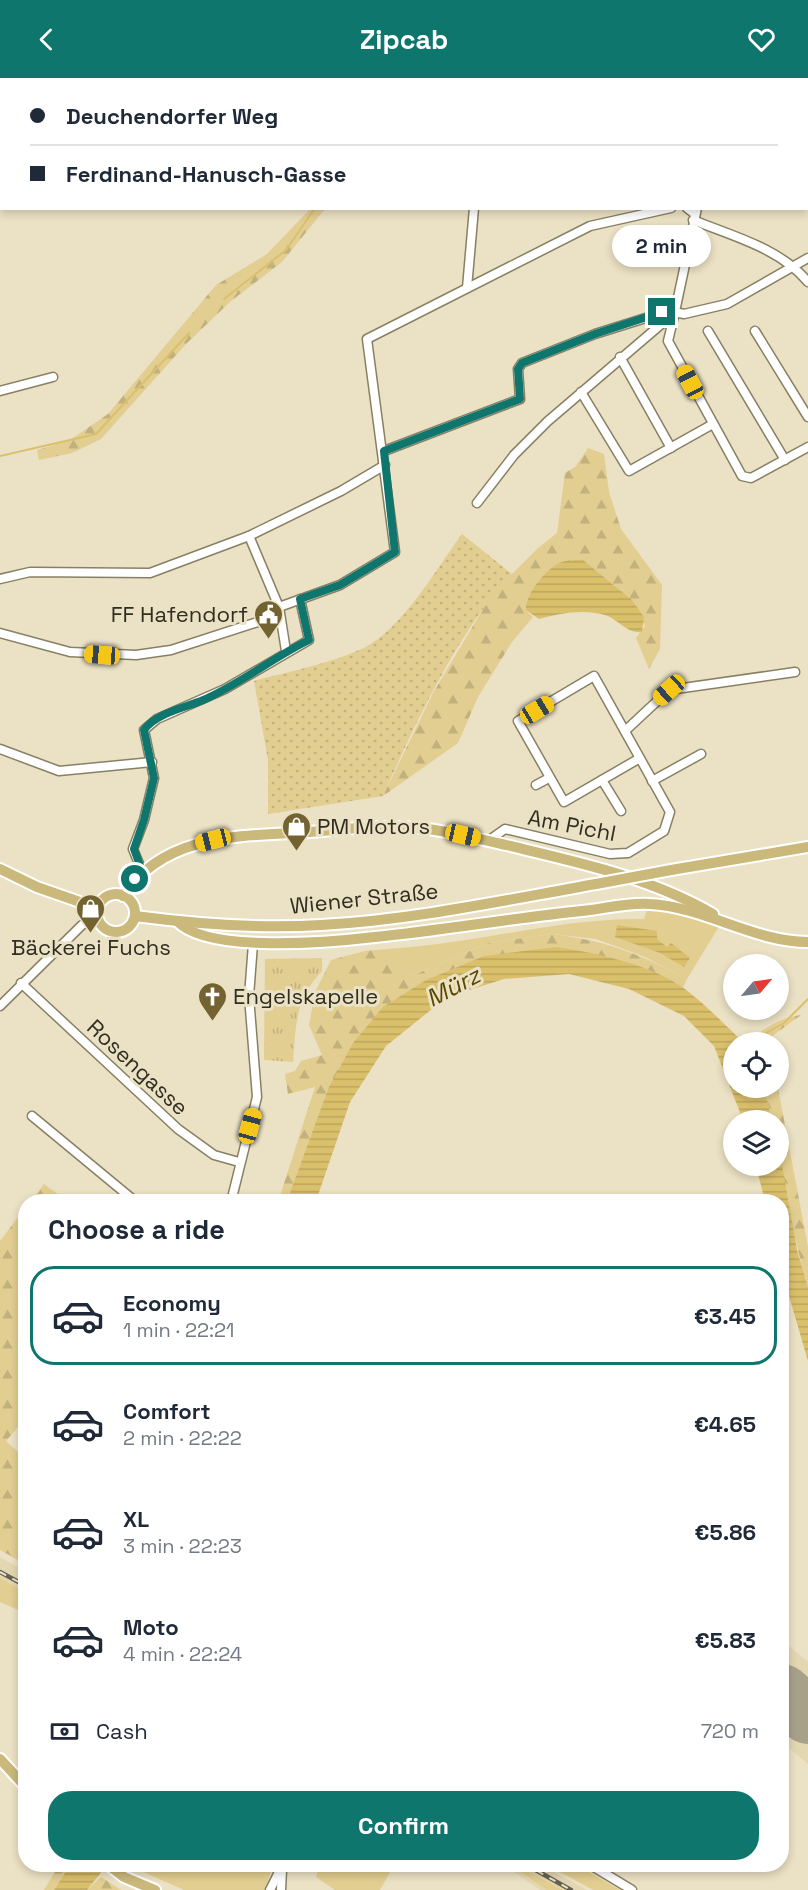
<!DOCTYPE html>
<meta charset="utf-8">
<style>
:root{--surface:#fff;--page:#f2f2f3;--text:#1f2937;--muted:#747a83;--line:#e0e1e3;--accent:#0f766e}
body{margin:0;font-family:"Space Grotesk",sans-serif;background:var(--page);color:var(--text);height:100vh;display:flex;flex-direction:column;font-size:22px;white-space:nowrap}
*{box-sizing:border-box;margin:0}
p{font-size:20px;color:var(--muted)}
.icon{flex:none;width:33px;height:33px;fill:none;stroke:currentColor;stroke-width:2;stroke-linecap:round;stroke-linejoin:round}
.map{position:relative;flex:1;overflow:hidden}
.side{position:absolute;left:18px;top:1116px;width:771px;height:678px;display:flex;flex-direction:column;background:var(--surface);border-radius:24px;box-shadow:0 3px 9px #0003}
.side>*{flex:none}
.hud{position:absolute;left:0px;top:0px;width:808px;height:132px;box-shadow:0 3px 9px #0003;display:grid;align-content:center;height:132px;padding:0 30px;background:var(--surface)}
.needle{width:39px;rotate:61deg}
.fabs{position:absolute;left:723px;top:876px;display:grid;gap:12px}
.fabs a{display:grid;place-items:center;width:66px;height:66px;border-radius:50%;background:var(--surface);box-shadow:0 3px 9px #0003;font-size:30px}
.end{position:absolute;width:27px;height:27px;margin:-14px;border:8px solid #0f766e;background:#fff;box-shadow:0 0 0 3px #fff}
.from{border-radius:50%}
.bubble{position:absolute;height:42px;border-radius:21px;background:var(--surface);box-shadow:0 3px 9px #0003;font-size:20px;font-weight:700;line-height:42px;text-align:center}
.car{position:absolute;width:18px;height:36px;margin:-18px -9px;border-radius:8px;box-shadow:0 0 4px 2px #0007;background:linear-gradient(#f5c518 24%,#345 0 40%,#f5c518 0 76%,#345 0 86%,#f5c518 0)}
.hud b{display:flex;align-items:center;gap:21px;height:57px;font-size:22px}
.hud b+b{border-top:2px solid var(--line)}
.hud i{width:15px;height:15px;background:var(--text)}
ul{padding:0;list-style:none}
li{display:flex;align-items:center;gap:18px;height:99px;margin:0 12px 9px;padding:0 18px;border:3px solid transparent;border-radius:24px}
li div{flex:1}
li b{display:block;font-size:22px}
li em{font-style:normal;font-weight:700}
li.selected{border-color:var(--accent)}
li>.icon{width:54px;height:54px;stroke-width:1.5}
h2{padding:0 30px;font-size:27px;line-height:72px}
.pay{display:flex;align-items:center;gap:15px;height:66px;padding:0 30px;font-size:22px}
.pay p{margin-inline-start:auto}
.button{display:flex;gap:12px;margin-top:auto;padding:12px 30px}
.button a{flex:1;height:69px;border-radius:24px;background:var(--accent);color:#fff;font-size:24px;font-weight:700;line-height:69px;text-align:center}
header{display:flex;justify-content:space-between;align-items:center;height:78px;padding:0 30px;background:var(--accent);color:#fff;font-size:27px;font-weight:700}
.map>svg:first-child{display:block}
</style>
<header><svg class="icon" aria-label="back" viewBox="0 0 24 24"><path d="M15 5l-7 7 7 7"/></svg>Zipcab<svg class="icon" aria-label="heart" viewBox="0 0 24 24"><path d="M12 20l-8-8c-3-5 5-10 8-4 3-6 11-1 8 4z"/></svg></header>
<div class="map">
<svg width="808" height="1812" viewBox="0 0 808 1812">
<defs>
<pattern id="forest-firs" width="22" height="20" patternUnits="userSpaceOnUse" patternTransform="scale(1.5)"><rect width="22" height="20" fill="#e2ce91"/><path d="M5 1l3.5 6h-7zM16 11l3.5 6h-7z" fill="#c2b17d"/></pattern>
<pattern id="park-tufts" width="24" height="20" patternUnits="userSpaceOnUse" patternTransform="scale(1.5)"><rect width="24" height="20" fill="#e2ce91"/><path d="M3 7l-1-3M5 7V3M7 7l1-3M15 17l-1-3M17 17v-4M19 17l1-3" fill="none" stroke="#c2b17d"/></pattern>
<pattern id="garden-dots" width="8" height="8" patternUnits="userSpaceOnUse" patternTransform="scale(1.5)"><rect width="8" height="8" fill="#e2ce91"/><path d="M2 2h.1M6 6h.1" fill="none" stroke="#c2b17d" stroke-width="1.8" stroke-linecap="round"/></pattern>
<pattern id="water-rules" width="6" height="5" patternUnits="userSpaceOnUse" patternTransform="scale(1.5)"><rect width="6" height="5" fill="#dbc06c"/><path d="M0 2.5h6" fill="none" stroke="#bca55d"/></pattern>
</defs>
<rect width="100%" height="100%" fill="#ebe1c4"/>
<!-- built -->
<g fill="#e3d7b2">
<polygon points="0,1479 25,1493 25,1514 0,1500"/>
<polygon points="782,1562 808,1584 808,1686 782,1664"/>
<polygon points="504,1787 511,1787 546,1812 540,1812"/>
<polygon points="517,1787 541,1787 587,1812 563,1812"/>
</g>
<!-- grass -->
<g fill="#e2ce91">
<path d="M649 826 723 842 687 901 645 879 596 861 552 856 488 865 414 897 392 887 400 870C482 864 561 840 644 841Z"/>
<polygon points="0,1500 25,1514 25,1535 0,1524"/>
<polygon points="131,1786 259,1786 271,1792 265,1812 184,1812 130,1788"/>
<polygon points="320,1787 320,1786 394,1787 380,1812 335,1812 316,1799"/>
<polygon points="511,1787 517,1787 563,1812 546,1812"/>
<polygon points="547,1787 577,1787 620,1812 593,1812"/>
</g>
<!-- forest -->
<g fill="url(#forest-firs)">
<polygon points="311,130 325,131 282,184 231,223 186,266 101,361 72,375 39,382 37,372 70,362 108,336 216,207 267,176"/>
<polygon points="588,370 604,376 609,414 621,451 662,507 660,571 649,591 636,560 645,548 632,522 601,497 526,532 533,539 512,564 478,619 458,665 383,718 433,615 492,516 537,471 557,455 565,395 576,388"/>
<path d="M552 856C607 863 638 875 687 901L683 910 641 890 484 878 328 1011 288 1121 280 1118 315 1009 288 1016 285 996 295 993 301 983 322 977 309 947 315 914 331 882 365 873 400 870 393 887 414 897 488 865Z"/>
<path d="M801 937 764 964H749C763 950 782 939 801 937Z"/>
<path d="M764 1010H778L808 1169V1209C793 1156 779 1098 778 1042H772Z"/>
<polygon points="44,1106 67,1123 31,1123"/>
<polygon points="25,1130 25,1341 6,1363 25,1380 25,1486 0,1472 0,1163"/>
<polygon points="59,1787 70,1787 54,1812 44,1812"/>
<polygon points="101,1799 121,1812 87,1812"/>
</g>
<!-- park -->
<path fill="url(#park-tufts)" d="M322 880V893C295 922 296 946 293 984L264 982 265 881Z"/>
<!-- garden -->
<path fill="url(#garden-dots)" d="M462 456 512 496C460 549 413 650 383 718L268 736V682L254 603C290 593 330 586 364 570 403 550 436 491 462 456Z"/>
<!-- water -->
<g fill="url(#water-rules)">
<path d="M583 482 632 522 644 539 642 554C627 556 618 541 605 537 583 531 561 535 539 541L526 532C525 517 545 492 559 485 566 482 575 482 583 482Z"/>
<polygon points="617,847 657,853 657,861 667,869 671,865 690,880 684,889 660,875 615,859"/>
<path d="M555 869C594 874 653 887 685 911 706 927 724 946 743 964H734V1010H764L772 1042H743L714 968 684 938 629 911 569 896 504 901 447 919 386 968 350 1024 316 1123H287L328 1011 353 965 383 929 426 902 484 878Z"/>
<polygon points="779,1070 797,1172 808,1209 808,1283 782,1194 782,1124 765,1123 756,1088 778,1088"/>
<polygon points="70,1787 107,1787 87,1812 54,1812"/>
</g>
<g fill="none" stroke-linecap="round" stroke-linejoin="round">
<!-- stream -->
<g stroke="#dbc06c" stroke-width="2">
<polyline points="326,0 326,2"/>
<polyline points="224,221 286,172 315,130"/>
<polyline points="0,378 96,356 189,255"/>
<polyline points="741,964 761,958 784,945 808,921"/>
</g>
<!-- runway -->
<polyline stroke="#a8a18a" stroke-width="58" points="782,1615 808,1637"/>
<defs>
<g id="minor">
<polyline points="687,130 695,136"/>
<path d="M693 142C732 158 780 170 808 204"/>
<polyline points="467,210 474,130"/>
<polyline points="676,229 697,130"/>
<polyline points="679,235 684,236 727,226 808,180"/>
<polyline points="674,238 668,263 742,398 751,400 808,369"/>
<polyline points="708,253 785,382"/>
<polyline points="755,253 808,339"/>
<polyline points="620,279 671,370"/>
<polyline points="0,313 53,299"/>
<polyline points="581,314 629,393 713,346"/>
<polyline points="384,373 520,321 518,291 522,285 595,256 671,232"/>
<polyline points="477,425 514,377 548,343 672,237"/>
<polyline points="249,458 279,529 286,573"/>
<polyline points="0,501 30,494 150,495 249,458 341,413 385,387"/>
<polyline points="0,555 70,574 136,577 171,572 267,541 279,529 340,507 395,474 367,261 590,148 671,130"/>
<polyline points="625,653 669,612 795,594"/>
<polyline points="0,671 59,693 152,684"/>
<polyline points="602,702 621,733"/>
<polyline points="652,703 701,676"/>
<polyline points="536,707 549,700"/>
<polyline points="488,763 505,751 610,776 628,775 664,753 670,734 594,598 518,643 564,724 640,680"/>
<polyline points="142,793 133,771 144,742 154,700 144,652 157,641 225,611 309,562 300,521"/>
<polyline points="21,905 178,1051 214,1077 239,1084"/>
<polyline points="0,928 82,847 97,839"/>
<polyline points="32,1038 136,1124"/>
<polyline points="231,1124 257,1019 249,918 253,866"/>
<polyline points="589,1786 632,1812"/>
<polyline points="270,1812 283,1786"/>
<polyline points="281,1812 282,1792"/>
</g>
<g id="major">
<polyline points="0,791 37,809 97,830"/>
<polyline points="671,792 808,769"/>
<circle cx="116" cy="835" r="19"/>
<path d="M123 818C162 759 231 758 294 755 330 753 368 747 404 749 438 750 473 760 506 767 577 784 649 799 713 836"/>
<path d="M135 838C196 846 259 851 321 847 413 842 505 822 596 806"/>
<path d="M177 843C207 876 332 864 375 859 445 852 513 840 582 833 604 831 628 824 650 826 705 829 754 864 808 864"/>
<polyline points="0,1681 26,1709"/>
<polyline points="107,1786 124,1799 155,1812"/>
</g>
</defs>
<!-- minor casing -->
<use href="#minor" stroke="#888064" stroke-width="11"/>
<!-- major casing -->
<use href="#major" stroke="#fff" stroke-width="14"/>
<!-- minor -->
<use href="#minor" stroke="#fff" stroke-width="8"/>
<!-- major -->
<use href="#major" stroke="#cab97b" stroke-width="10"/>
<defs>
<g id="rail">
<polyline points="0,1494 26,1508"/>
<polyline points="525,1786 571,1812"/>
</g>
</defs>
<!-- rail casing -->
<use href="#rail" stroke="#666150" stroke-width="4.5"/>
<!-- rail -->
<use href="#rail" stroke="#ebe1c4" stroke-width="2" stroke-dasharray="7" stroke-linecap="butt"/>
<defs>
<polyline id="major-bridge" points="596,806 671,792"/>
</defs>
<!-- major-bridge casing -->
<use href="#major-bridge" stroke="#fff" stroke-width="14" stroke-linecap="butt"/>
<!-- major-bridge -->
<use href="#major-bridge" stroke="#cab97b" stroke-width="10"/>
</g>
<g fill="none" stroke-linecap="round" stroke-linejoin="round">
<!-- route -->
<path stroke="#0f766e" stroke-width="8" d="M135 801 142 793 134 771 144 742 154 700 144 652C155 636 183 630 201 623 239 607 272 580 309 562L300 521 340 507 395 474 384 373 520 321 518 291 522 285 595 256 662 234"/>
</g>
<!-- icons -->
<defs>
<symbol id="civic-pin" viewBox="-11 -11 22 30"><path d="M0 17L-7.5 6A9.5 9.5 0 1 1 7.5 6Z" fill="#726330" stroke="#ebe1c4"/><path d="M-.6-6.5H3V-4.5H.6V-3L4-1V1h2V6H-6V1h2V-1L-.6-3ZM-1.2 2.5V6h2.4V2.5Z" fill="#fff"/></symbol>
<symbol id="shop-pin" viewBox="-11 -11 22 30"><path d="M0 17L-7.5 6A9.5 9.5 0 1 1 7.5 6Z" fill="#726330" stroke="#ebe1c4"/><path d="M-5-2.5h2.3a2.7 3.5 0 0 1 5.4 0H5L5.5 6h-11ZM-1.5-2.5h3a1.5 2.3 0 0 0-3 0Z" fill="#fff"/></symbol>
<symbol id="church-pin" viewBox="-11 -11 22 30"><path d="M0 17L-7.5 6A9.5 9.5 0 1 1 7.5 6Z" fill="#726330" stroke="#ebe1c4"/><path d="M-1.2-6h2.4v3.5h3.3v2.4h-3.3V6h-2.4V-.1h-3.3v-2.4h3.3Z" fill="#fff"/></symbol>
</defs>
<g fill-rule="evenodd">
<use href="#civic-pin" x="252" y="520" width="33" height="45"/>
<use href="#shop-pin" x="280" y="732" width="33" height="45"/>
<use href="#shop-pin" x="74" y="814" width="33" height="45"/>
<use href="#church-pin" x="196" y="902" width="33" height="45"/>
</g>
<g text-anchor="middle" stroke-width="6" stroke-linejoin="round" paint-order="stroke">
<!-- poi labels -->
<g font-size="22" fill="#302d21" stroke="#ebe1c4" text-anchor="start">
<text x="248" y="544" text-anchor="end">FF Hafendorf</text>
<text x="317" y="756">PM Motors</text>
<text x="91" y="877" text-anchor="middle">Bäckerei Fuchs</text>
<text x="233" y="926">Engelskapelle</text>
</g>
<!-- street labels -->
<g font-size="22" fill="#302d21" stroke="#ebe1c4">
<text transform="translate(572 747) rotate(11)" y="8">Am Pichl</text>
<text transform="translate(364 820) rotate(-6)" y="8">Wiener Straße</text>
<text transform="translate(138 989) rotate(43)" y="8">Rosengasse</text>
</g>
<!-- water labels -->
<g font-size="24" font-style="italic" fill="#594700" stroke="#ebe1c4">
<text transform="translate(453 909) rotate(-28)" y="8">Mürz</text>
</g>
</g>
</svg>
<div class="fabs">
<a><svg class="needle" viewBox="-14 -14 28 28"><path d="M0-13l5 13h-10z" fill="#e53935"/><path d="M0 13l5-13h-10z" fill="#747a83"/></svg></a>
<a><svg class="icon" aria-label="locate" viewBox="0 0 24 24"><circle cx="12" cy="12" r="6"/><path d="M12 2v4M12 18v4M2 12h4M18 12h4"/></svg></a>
<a><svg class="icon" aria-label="layers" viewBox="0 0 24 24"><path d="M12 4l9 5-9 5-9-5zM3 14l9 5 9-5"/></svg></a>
</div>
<i class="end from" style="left:135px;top:801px"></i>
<i class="end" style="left:662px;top:234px"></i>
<div class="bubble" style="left:612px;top:147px;width:99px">2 min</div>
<i class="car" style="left:690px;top:304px;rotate:332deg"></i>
<i class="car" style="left:102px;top:577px;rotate:274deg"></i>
<i class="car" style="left:669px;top:612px;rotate:228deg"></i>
<i class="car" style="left:537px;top:632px;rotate:59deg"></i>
<i class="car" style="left:463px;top:757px;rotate:103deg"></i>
<i class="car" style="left:213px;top:762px;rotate:256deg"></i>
<i class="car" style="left:250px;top:1048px;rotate:15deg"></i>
<div class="hud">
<b><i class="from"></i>Deuchendorfer Weg</b>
<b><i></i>Ferdinand-Hanusch-Gasse</b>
</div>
<section class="side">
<h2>Choose a ride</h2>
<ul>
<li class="selected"><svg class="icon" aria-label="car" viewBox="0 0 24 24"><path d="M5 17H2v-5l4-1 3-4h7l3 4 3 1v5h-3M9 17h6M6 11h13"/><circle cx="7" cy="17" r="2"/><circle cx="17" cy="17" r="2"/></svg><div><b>Economy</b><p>1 min · 22:21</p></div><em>€3.45</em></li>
<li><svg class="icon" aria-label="car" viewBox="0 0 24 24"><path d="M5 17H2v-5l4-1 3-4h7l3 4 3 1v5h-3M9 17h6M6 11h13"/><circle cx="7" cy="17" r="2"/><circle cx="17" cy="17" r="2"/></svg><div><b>Comfort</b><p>2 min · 22:22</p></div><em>€4.65</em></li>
<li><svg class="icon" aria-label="car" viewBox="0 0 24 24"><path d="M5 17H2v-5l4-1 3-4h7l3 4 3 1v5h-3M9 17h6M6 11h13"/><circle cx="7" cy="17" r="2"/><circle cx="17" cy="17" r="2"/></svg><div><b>XL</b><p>3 min · 22:23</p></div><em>€5.86</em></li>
<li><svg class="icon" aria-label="car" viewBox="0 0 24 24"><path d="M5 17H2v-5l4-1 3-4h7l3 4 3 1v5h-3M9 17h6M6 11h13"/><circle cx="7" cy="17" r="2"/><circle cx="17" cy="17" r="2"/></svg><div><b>Moto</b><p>4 min · 22:24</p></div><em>€5.83</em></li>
</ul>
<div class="pay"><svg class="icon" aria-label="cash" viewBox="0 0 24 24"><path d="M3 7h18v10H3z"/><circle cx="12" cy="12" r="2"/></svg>Cash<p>720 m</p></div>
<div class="button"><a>Confirm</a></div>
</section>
</div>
